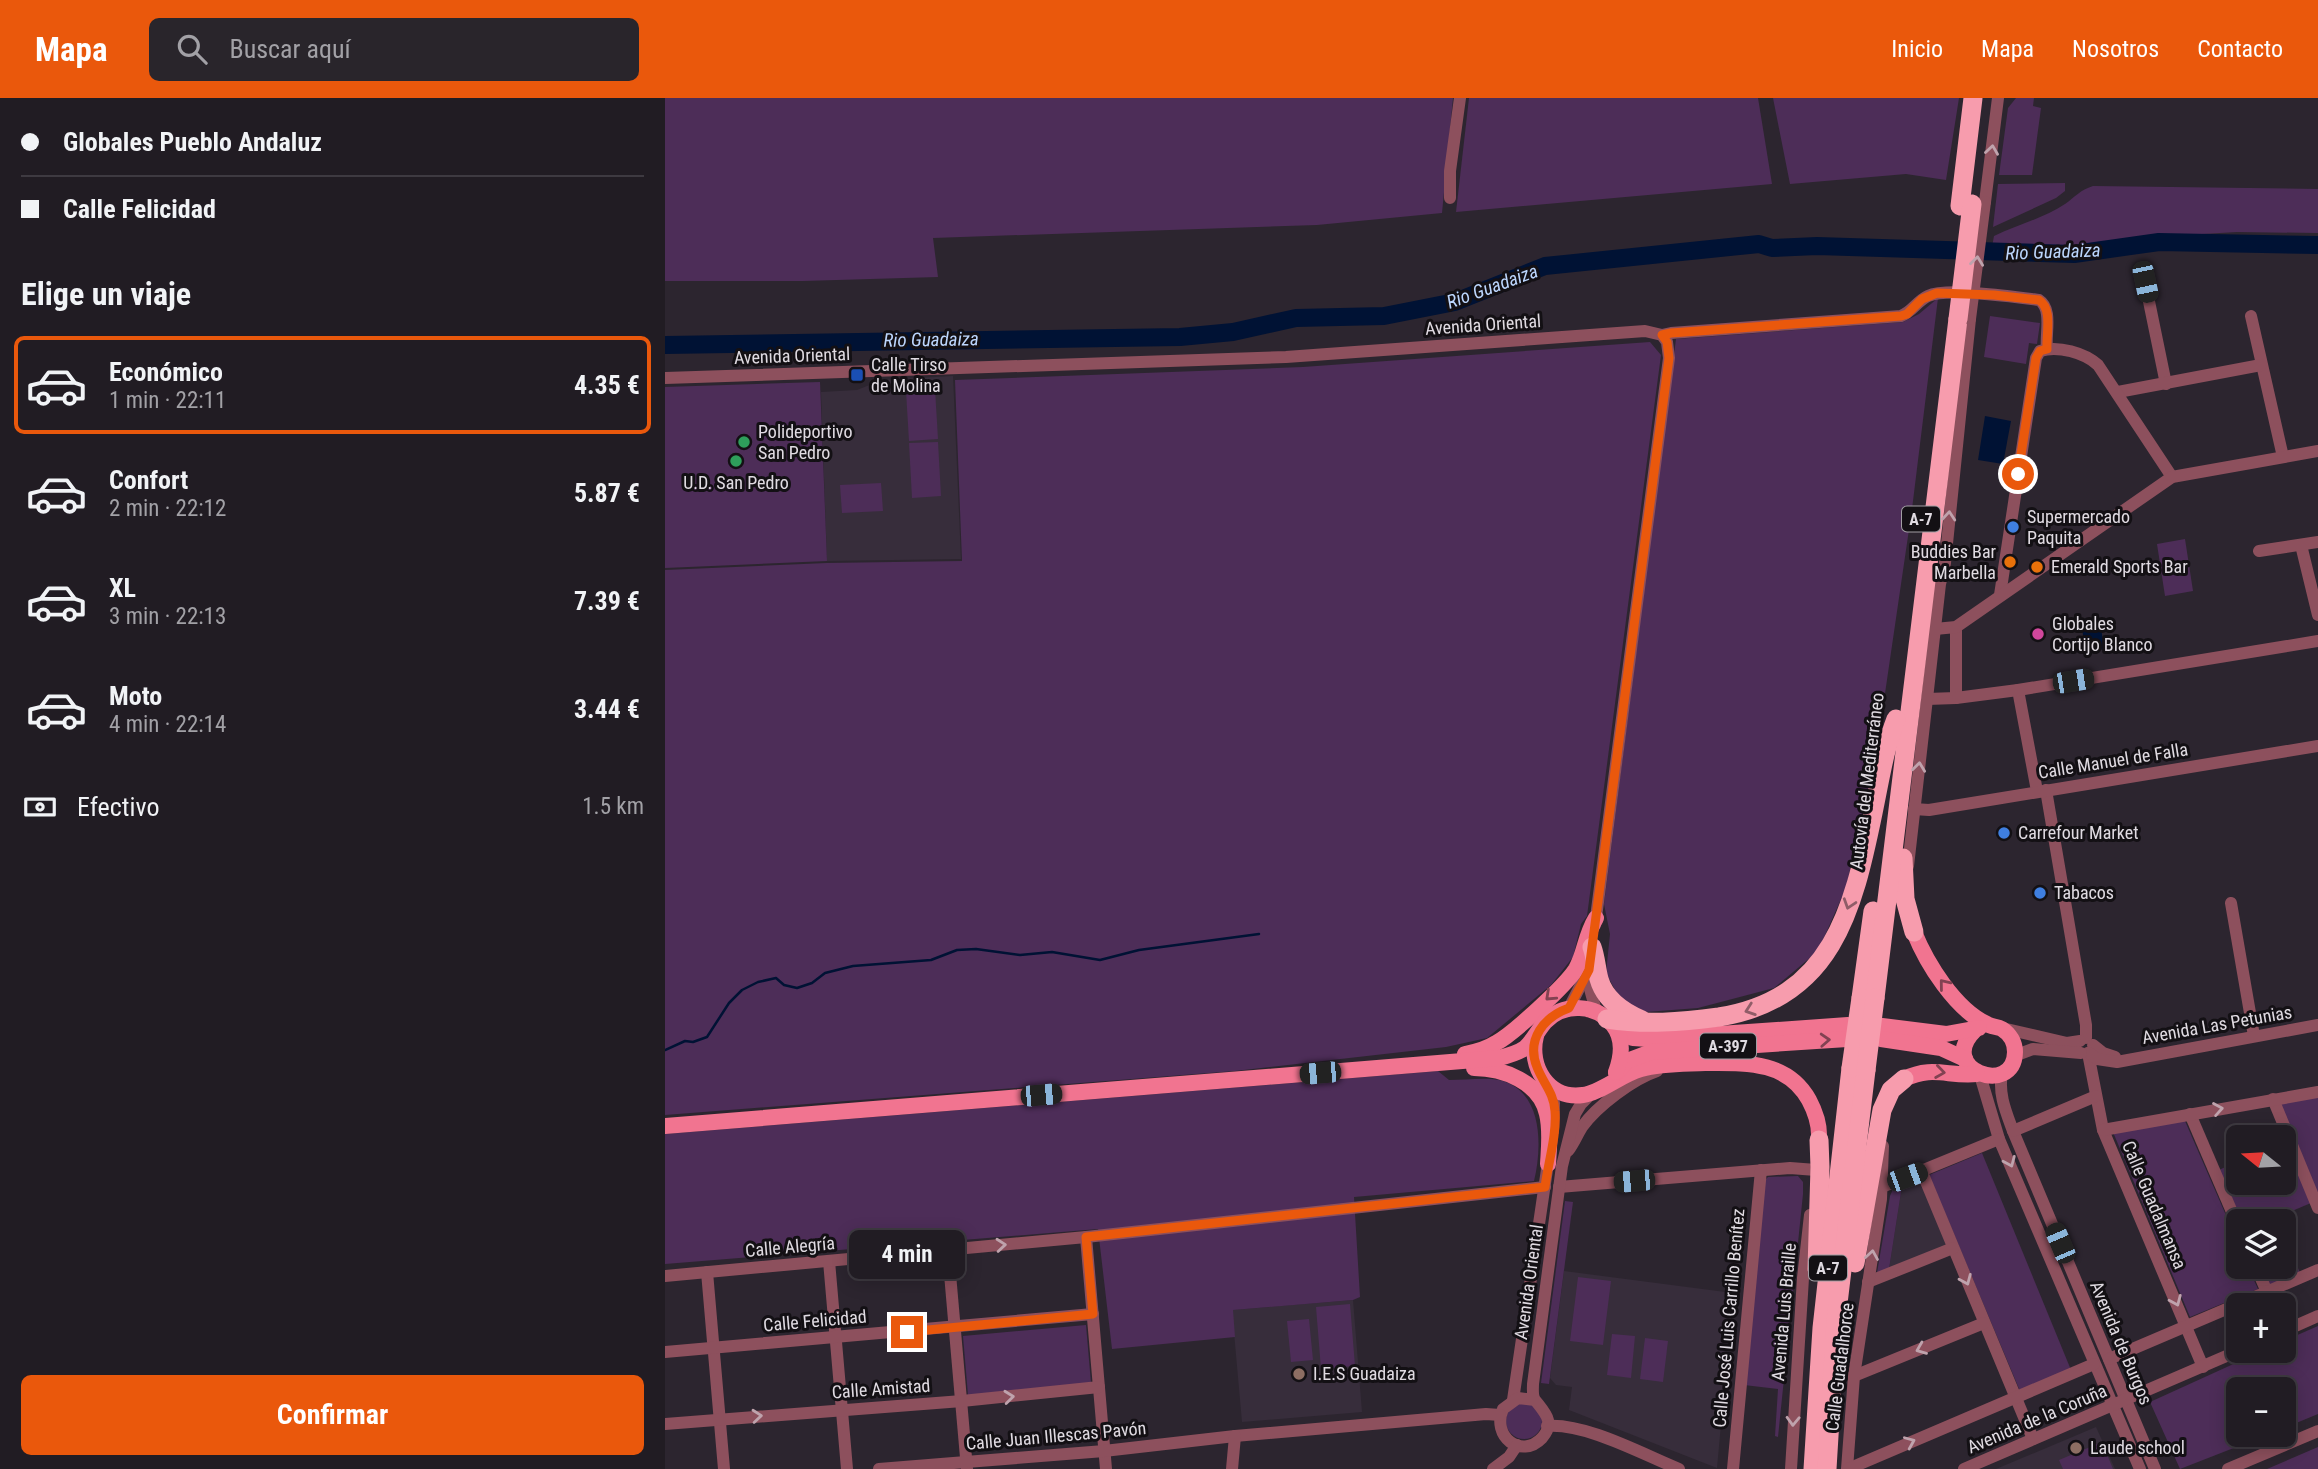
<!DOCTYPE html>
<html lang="es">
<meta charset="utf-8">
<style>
:root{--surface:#211c23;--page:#29252b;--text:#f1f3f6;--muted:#a2a1a6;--line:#3e3a41;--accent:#ea580c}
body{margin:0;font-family:"Roboto Condensed",sans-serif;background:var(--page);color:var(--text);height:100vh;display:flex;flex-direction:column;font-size:26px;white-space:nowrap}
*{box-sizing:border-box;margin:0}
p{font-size:23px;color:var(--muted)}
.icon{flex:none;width:38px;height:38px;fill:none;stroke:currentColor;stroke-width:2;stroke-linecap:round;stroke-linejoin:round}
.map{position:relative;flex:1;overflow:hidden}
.drawer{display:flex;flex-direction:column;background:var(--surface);width:665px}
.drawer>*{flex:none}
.hud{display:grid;align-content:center;height:154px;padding:0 21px;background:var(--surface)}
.needle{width:46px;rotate:288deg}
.fabs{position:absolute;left:1561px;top:1027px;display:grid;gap:14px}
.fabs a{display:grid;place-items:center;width:70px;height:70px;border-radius:10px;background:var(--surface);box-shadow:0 4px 18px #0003,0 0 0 2px var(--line);font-size:35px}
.end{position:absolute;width:32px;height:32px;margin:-16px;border:9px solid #ea580c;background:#fff;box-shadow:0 0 0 4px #fff}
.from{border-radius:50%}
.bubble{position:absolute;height:49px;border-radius:10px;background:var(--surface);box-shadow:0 4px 18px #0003,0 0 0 2px var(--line);font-size:23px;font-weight:700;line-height:49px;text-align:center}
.car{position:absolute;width:21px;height:42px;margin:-21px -10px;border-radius:9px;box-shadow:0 0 5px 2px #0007;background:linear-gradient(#222 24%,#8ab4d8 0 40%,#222 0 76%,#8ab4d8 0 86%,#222 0)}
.hud b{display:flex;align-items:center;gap:24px;height:66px;font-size:26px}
.hud b+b{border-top:2px solid var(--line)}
.hud i{width:18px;height:18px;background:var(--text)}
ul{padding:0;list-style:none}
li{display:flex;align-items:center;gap:21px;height:98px;margin:0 14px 10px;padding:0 7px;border:4px solid transparent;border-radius:10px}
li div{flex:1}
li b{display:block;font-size:26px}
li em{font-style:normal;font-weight:700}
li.selected{border-color:var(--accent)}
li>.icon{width:63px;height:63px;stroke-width:1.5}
h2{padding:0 21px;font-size:32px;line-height:84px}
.pay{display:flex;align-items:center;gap:18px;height:77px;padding:0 21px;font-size:26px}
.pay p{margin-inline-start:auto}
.primary-button{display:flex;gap:14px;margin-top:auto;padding:14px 21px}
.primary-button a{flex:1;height:80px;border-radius:10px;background:var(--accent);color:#fff;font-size:28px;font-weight:700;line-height:80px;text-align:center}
header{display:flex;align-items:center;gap:42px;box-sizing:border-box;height:98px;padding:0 35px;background:var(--accent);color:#fff}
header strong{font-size:33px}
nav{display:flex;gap:38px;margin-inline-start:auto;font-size:24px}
.search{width:490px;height:63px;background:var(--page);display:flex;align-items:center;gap:18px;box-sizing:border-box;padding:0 24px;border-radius:10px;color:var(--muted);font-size:26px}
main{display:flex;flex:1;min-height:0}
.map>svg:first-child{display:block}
</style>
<header>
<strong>Mapa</strong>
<div class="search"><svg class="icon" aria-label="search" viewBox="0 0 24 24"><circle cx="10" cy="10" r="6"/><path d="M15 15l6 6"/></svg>Buscar aquí</div>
<nav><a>Inicio</a><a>Mapa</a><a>Nosotros</a><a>Contacto</a></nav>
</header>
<main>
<section class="drawer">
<div class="hud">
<b><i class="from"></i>Globales Pueblo Andaluz</b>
<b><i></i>Calle Felicidad</b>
</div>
<h2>Elige un viaje</h2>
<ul>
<li class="selected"><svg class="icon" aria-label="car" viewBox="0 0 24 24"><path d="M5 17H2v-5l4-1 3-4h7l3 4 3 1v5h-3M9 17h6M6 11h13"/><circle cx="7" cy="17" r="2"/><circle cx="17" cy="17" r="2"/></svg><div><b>Económico</b><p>1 min · 22:11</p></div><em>4.35 €</em></li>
<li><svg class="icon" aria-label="car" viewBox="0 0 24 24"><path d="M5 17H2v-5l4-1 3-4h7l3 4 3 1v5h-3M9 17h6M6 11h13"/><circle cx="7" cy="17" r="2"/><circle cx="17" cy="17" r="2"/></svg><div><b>Confort</b><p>2 min · 22:12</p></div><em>5.87 €</em></li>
<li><svg class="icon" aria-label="car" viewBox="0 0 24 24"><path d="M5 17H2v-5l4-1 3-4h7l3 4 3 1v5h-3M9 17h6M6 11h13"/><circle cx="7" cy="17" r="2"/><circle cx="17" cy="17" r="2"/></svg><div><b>XL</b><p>3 min · 22:13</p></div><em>7.39 €</em></li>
<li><svg class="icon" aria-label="car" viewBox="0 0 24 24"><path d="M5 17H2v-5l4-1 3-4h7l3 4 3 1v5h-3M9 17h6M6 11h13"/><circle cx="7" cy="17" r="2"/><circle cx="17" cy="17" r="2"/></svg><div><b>Moto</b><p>4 min · 22:14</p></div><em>3.44 €</em></li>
</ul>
<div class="pay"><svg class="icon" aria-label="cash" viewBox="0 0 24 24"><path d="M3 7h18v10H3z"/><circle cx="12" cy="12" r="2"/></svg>Efectivo<p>1.5 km</p></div>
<div class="primary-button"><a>Confirmar</a></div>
</section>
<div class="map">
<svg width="1653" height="1371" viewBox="0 0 1653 1371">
<rect width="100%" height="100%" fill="#2c252f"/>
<!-- built -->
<g fill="#372d3b">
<polygon points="288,278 296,461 162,463 156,294 192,292 217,282"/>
<polygon points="1255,1081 1281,1147 1224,1171 1237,1088"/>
<polygon points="899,1173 1068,1195 1052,1370 904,1312 907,1289 891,1287 885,1280"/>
<polygon points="688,1202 697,1314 577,1324 567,1212"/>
<polygon points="1431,1329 1450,1371 1331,1371"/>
</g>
<!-- green -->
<g fill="#4d2d58">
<polygon points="0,0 788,0 777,115 652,127 268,140 273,179 138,183 0,183"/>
<polygon points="804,0 1093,0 1107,86 791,114"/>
<polygon points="1108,0 1294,0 1281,82 1241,76 1125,86"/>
<polygon points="1351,0 1369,0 1368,8 1376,10 1367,77 1334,77 1343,10"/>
<polygon points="1400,85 1400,93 1391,100 1328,129 1333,86"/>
<path d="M1428 88 1653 91V135L1572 134 1503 138 1446 148 1396 152 1327 149 1329 138C1352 127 1379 120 1400 106 1410 99 1415 92 1428 88Z"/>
<polygon points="1273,200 1247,411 1212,650 1181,790 1153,853 1109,890 1033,910 981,914 955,901 941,875 945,836 939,806 1011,241 1238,224 1254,216"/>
<polygon points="1325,218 1375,225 1372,246 1364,245 1361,266 1319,259"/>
<polygon points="985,244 996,257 922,818 916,826 908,859 886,887 822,940 781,949 570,973 0,1017 0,472 162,465 297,463 290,282 638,269"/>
<polygon points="155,284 162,463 0,470 0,289"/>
<polygon points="270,291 273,341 244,343 241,293"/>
<polygon points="273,344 276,398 247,400 244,345"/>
<polygon points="216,385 218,413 177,415 175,387"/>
<polygon points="1520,441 1528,493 1500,498 1492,446"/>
<path d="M773 973 784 982C798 982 813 980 827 981 878 986 878 1046 869 1083L689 1099 695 1199 688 1202 568 1212 570 1239 447 1251 433 1131 0 1166V1036Z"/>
<polygon points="1653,999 1653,1096 1615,1005"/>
<polygon points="1520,1023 1573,1145 1573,1169 1583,1169 1593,1191 1525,1219 1448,1034"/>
<polygon points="1624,1054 1646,1105 1603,1123 1576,1123 1554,1072 1573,1063 1573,1085 1619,1085 1619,1057"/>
<polygon points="1317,1055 1406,1272 1355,1293 1264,1077"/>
<polygon points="1133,1078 1138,1084 1138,1096 1113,1339 1110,1338 1113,1291 1079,1287 1100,1082 1103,1079"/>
<polygon points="1237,1088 1224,1171 1212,1175 1225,1098 1228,1091"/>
<polygon points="900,1103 908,1104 884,1286 876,1285"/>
<polygon points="1623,1145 1635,1175 1602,1189 1594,1169 1619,1169 1619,1147"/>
<polygon points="913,1179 946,1183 938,1247 905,1243"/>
<polygon points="685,1206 690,1268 656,1271 651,1209"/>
<polygon points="644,1221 648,1262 626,1264 622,1223"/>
<polygon points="421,1227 426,1285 303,1297 298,1238"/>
<polygon points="1653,1228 1653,1316 1619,1330 1619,1292 1573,1292 1573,1337 1602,1337 1515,1371 1485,1304 1597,1253 1619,1253 1619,1243"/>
<polygon points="947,1236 970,1238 966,1280 942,1277"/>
<polygon points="980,1240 1003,1243 998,1284 975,1281"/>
<circle cx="859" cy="1323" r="18"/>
<polygon points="1437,1344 1448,1371 1398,1371 1394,1362"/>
<polygon points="1653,1349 1653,1371 1602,1371"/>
</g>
<!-- water -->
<g fill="#001234">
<polygon points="1320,318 1346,323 1338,366 1313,362"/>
<polygon points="1435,522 1439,551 1421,554 1416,525"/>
</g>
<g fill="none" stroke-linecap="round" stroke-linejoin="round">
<!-- stream -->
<polyline stroke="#001234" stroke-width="2.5" points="0,952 20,943 28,944 42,939 64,905 77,892 93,884 111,880 119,887 132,890 147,885 160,875 188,868 266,862 292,852 311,851 355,857 387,854 435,862 474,852 594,836"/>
<!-- river -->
<polyline stroke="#001234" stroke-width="18" points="0,247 515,239 568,234 631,220 719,218 790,204 880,168 1094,146 1107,150 1152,148 1409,156 1494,144 1653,147"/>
<!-- minor -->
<g stroke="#8d505d" stroke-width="12">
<polyline points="785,100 785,73 795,0"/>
<polyline points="1320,104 1333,0"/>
<polyline points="1480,184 1501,286"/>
<polyline points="1586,218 1618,359"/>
<path d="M997 237 1006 235 1236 218C1247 214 1252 203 1263 198 1282 189 1351 199 1374 202 1388 211 1380 236 1382 251"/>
<polyline points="0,280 621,259 980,233 997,237 1002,244 1004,260 930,827"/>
<polyline points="1453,294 1596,267"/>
<polyline points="1636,447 1653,517"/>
<polyline points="1594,453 1653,444"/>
<path d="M1335 497 1371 260 1375 253C1393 247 1420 255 1433 267L1507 379"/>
<polyline points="1291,529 1291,600"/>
<polyline points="1270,531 1291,529 1507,379 1653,353"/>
<polyline points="1353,592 1372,693"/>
<polyline points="1262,601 1291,600 1353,592 1653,543"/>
<polyline points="1381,692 1421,927 1421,940"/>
<polyline points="1249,711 1264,712 1653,648"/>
<polyline points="1243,768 1275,486 1280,465 1305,221"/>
<polyline points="1566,805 1589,938"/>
<polyline points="924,869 925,891 931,913"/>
<polyline points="904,910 922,875"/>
<polyline points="1337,930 1402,945 1415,943"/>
<polyline points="1428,947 1438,955 1450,959"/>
<polyline points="1423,955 1438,1032 1538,1269"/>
<polyline points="1424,955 1432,961 1452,964 1653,927"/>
<polyline points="1349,958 1368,951 1416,955"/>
<path d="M1337 975C1333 996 1341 1014 1348 1033L1490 1371"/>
<polyline points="1315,977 1334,1041 1475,1371"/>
<polyline points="882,986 889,1005 888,1033"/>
<polyline points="1608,1001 1653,1110"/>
<polyline points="1525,1016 1573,1128"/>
<polyline points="1438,1032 1653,994"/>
<polyline points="1348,1033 1431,998"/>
<path d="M903 1053C909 1045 912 1037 917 1029 932 1008 968 981 992 973"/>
<polyline points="1257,1074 1368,1341"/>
<polyline points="894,1089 1125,1070 1151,1072"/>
<polyline points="1217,1089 1334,1041"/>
<polyline points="421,1139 441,1371"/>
<polyline points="283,1153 302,1371"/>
<polyline points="164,1163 182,1371"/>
<polyline points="1591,1169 1602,1194"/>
<polyline points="42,1174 59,1371"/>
<polyline points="0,1178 421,1139 880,1089"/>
<polyline points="1203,1184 1288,1150"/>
<polyline points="1619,1233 1653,1218"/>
<polyline points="0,1254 428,1216"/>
<polyline points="1444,1261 1653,1172"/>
<polyline points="1189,1278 1319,1225"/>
<polyline points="848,1302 884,1058"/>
<path d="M870 1302 853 1300 838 1311C826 1338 856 1362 877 1340 891 1324 879 1314 870 1302 867 1298 868 1291 868 1286L897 1068 910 1016 916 1006 928 994"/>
<polyline points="0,1326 297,1303 434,1289"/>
<path d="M882 1328C921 1325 977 1356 1014 1371"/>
<polyline points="214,1371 439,1353 570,1338 821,1316 835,1317"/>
<polyline points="567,1371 570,1338"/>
<polyline points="828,1371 844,1359 852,1347"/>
<polyline points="1068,1371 1096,1072"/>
<polyline points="1126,1371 1138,1180 1145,1117"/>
<polyline points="1182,1371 1189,1278 1216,1101 1218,1048"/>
<polyline points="1183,1371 1429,1266"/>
<polyline points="1299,1371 1573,1253"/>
<polyline points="1563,1371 1653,1333"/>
</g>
<!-- major -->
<g stroke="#f17490" stroke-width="16">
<path d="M1249 834C1262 866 1290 911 1322 926 1326 929 1332 928 1337 931 1345 936 1350 945 1350 954 1349 1000 1270 971 1310 932"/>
<polyline points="1217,928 1281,936 1314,930"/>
<polyline points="953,934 968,940 983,941 1183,927"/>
<path d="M871 938C863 969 884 1002 918 997 935 995 957 976 976 971 997 965 1019 966 1040 965 1079 965 1122 962 1144 1002 1151 1015 1155 1028 1154 1042"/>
<polyline points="1216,941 1276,950 1300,961"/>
<path d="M800 956C811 954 822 951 831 945 848 936 901 887 911 871 920 855 920 838 931 820"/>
<path d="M809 970C838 970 875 984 882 1016 886 1032 884 1049 883 1066"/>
<polyline points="951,975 962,963 986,954 1182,941"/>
<path d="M1239 981C1268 967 1283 979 1312 976"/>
<path d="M0 1028 834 960C842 958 853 955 860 950 868 943 873 932 880 924 899 904 931 906 948 927 959 941 957 958 951 974"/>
</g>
<!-- highway -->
<g stroke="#f79cad" stroke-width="19">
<polyline points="1295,108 1308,0"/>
<polyline points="1238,760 1240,801 1249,834"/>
<path d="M927 849C931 860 931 870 934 881 940 902 958 914 977 922"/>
<polyline points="1196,900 1208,813"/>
<polyline points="1210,900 1293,221"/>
<path d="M942 921C980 927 1016 924 1054 919 1167 901 1188 812 1208 715 1215 682 1219 652 1231 621"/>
<polyline points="1190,1165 1217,1012 1226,992 1239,981"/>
<polyline points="1152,1171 1155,1069 1154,1042"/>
<polyline points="1148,1371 1157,1230 1186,970"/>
<polyline points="1162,1371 1171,1222 1201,972"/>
</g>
<!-- minor-bridge -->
<polyline stroke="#8d505d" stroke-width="12" points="1305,221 1320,104"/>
<!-- highway-bridge -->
<g stroke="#f79cad" stroke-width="19">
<polyline points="1293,221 1307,106"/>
<polyline points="1186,970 1196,900"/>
<polyline points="1201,972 1210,900"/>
</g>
</g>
<!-- one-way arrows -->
<defs><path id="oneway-chevron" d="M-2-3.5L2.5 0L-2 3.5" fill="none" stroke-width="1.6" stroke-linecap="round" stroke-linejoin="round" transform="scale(1.75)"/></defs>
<g stroke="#bfa3ad">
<use href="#oneway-chevron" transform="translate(1327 52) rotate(-82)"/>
<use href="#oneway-chevron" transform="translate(1312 163) rotate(-83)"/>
<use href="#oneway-chevron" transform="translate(1284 418) rotate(-85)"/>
<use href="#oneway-chevron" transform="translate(1254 669) rotate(-83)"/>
<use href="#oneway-chevron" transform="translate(1553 1011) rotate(-10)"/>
<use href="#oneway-chevron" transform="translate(1345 1064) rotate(67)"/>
<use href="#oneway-chevron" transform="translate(336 1147) rotate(-5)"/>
<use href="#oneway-chevron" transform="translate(1207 1157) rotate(-81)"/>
<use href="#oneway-chevron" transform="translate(1301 1182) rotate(67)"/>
<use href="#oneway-chevron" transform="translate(1511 1203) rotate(67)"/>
<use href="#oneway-chevron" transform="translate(1256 1251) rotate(158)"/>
<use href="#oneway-chevron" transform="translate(344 1299) rotate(-6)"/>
<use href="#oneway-chevron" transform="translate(92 1318) rotate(-5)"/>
<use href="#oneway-chevron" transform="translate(1128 1323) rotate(92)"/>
<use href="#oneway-chevron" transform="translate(1245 1344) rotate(-23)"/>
</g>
<g stroke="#905d68">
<use href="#oneway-chevron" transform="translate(1184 806) rotate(108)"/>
<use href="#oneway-chevron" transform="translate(1085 912) rotate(161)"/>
</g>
<g stroke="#824252">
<use href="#oneway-chevron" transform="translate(1279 886) rotate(-129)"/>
<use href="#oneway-chevron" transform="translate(885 898) rotate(137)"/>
<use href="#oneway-chevron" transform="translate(1160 942) rotate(-3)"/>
<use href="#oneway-chevron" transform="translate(1275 974) rotate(8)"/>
</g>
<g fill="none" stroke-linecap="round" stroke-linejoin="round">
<!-- route -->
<path stroke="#ea580c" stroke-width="9" d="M242 1234 428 1216 421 1139 880 1089C883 1065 892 1037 890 1013 889 995 878 985 872 969 861 941 879 919 904 910L924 872 1004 260 1002 244 997 237 1006 235 1236 218 1242 216 1257 201 1272 195 1329 197 1374 202C1388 211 1381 236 1382 251L1375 253 1371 260 1353 376"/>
</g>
<!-- markers -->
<rect fill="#1a4fb4" stroke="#131014" stroke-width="2.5" x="185" y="270" width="14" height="14" rx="3.5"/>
<g fill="#2e9e5b" stroke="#131014" stroke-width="2.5">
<circle cx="79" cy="344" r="7"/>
<circle cx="71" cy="363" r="7"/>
</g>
<g fill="#3f7fe0" stroke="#131014" stroke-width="2.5">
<circle cx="1348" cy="429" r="7"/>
<circle cx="1339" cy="735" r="7"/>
<circle cx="1375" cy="795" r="7"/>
</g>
<g fill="#e8710a" stroke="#131014" stroke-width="2.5">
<circle cx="1345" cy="464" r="7"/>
<circle cx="1372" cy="469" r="7"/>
</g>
<circle fill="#d1479c" stroke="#131014" stroke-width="2.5" cx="1373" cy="536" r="7"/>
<g fill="#8d6e63" stroke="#131014" stroke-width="2.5">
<circle cx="634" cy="1276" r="7"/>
<circle cx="1411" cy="1350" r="7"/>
</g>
<g text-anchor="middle" stroke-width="6" stroke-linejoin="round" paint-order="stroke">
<!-- shield labels -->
<g fill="#131014" stroke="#a29ea4" stroke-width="2">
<rect x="1237" y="408.5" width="38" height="25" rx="5"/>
<rect x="1035" y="935.5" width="56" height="25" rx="5"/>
<rect x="1144" y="1157.5" width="38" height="25" rx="5"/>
</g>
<g font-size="16" font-weight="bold" fill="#e0dbe2">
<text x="1256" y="427">A-7</text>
<text x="1063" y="954">A-397</text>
<text x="1163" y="1176">A-7</text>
</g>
<!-- street labels -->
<g font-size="18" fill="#e0dbe2" stroke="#131014">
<text transform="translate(818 227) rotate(-4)" y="6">Avenida Oriental</text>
<text transform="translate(127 258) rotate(-2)" y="6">Avenida Oriental</text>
<text transform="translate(1448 663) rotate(-9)" y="6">Calle Manuel de Falla</text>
<text transform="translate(1202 683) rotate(-83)" y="6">Autovía del Mediterráneo</text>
<text transform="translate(1552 927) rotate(-10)" y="6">Avenida Las Petunias</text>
<text transform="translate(1489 1107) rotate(67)" y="6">Calle Guadalmansa</text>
<text transform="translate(125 1149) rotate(-5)" y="6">Calle Alegría</text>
<text transform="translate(864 1184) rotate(-82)" y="6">Avenida Oriental</text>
<text transform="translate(1119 1214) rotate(-85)" y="6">Avenida Luis Braille</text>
<text transform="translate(1064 1220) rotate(-85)" y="6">Calle José Luis Carrillo Benítez</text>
<text transform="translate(150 1223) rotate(-5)" y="6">Calle Felicidad</text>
<text transform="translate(1456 1245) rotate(67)" y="6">Avenida de Burgos</text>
<text transform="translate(1175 1269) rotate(-83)" y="6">Calle Guadalhorce</text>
<text transform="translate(216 1291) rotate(-4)" y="6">Calle Amistad</text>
<text transform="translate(1372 1321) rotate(-23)" y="6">Avenida de la Coruña</text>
<text transform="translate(391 1338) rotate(-5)" y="6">Calle Juan Illescas Pavón</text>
</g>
<!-- poi labels -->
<g font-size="18" fill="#e0dbe2" stroke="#131014" text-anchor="start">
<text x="206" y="273">Calle Tirso<tspan x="206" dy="21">de Molina</tspan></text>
<text x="93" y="340">Polideportivo<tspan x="93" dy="21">San Pedro</tspan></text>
<text x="71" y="391" text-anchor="middle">U.D. San Pedro</text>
<text x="1362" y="425">Supermercado<tspan x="1362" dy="21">Paquita</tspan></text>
<text x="1331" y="460" text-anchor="end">Buddies Bar<tspan x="1331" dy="21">Marbella</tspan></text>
<text x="1386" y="475">Emerald Sports Bar</text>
<text x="1387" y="532">Globales<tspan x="1387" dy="21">Cortijo Blanco</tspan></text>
<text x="1353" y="741">Carrefour Market</text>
<text x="1389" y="801">Tabacos</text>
<text x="648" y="1282">I.E.S Guadaiza</text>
<text x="1425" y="1356">Laude school</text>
</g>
<!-- water labels -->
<g font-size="19" font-style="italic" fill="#bcd6fd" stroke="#131014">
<text transform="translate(1388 153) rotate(-2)" y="7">Rio Guadaiza</text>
<text transform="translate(827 188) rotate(-20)" y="7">Rio Guadaiza</text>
<text transform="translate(266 241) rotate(-1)" y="7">Rio Guadaiza</text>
</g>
</g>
</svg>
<div class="fabs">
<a><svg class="needle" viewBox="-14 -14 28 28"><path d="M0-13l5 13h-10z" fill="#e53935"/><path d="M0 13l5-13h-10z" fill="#a2a1a6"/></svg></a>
<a><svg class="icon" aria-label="layers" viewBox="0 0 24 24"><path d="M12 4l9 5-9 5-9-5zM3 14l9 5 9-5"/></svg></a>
<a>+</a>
<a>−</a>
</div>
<i class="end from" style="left:1353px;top:376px"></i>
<i class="end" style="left:242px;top:1234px"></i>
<div class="bubble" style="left:184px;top:1132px;width:116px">4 min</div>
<i class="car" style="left:1480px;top:184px;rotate:168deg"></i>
<i class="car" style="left:1408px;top:583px;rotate:81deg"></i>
<i class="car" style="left:655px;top:975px;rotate:265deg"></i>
<i class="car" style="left:376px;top:997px;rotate:85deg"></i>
<i class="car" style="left:1242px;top:1079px;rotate:70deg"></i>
<i class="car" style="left:969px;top:1083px;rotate:265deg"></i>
<i class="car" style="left:1395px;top:1145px;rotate:337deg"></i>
</div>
</main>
